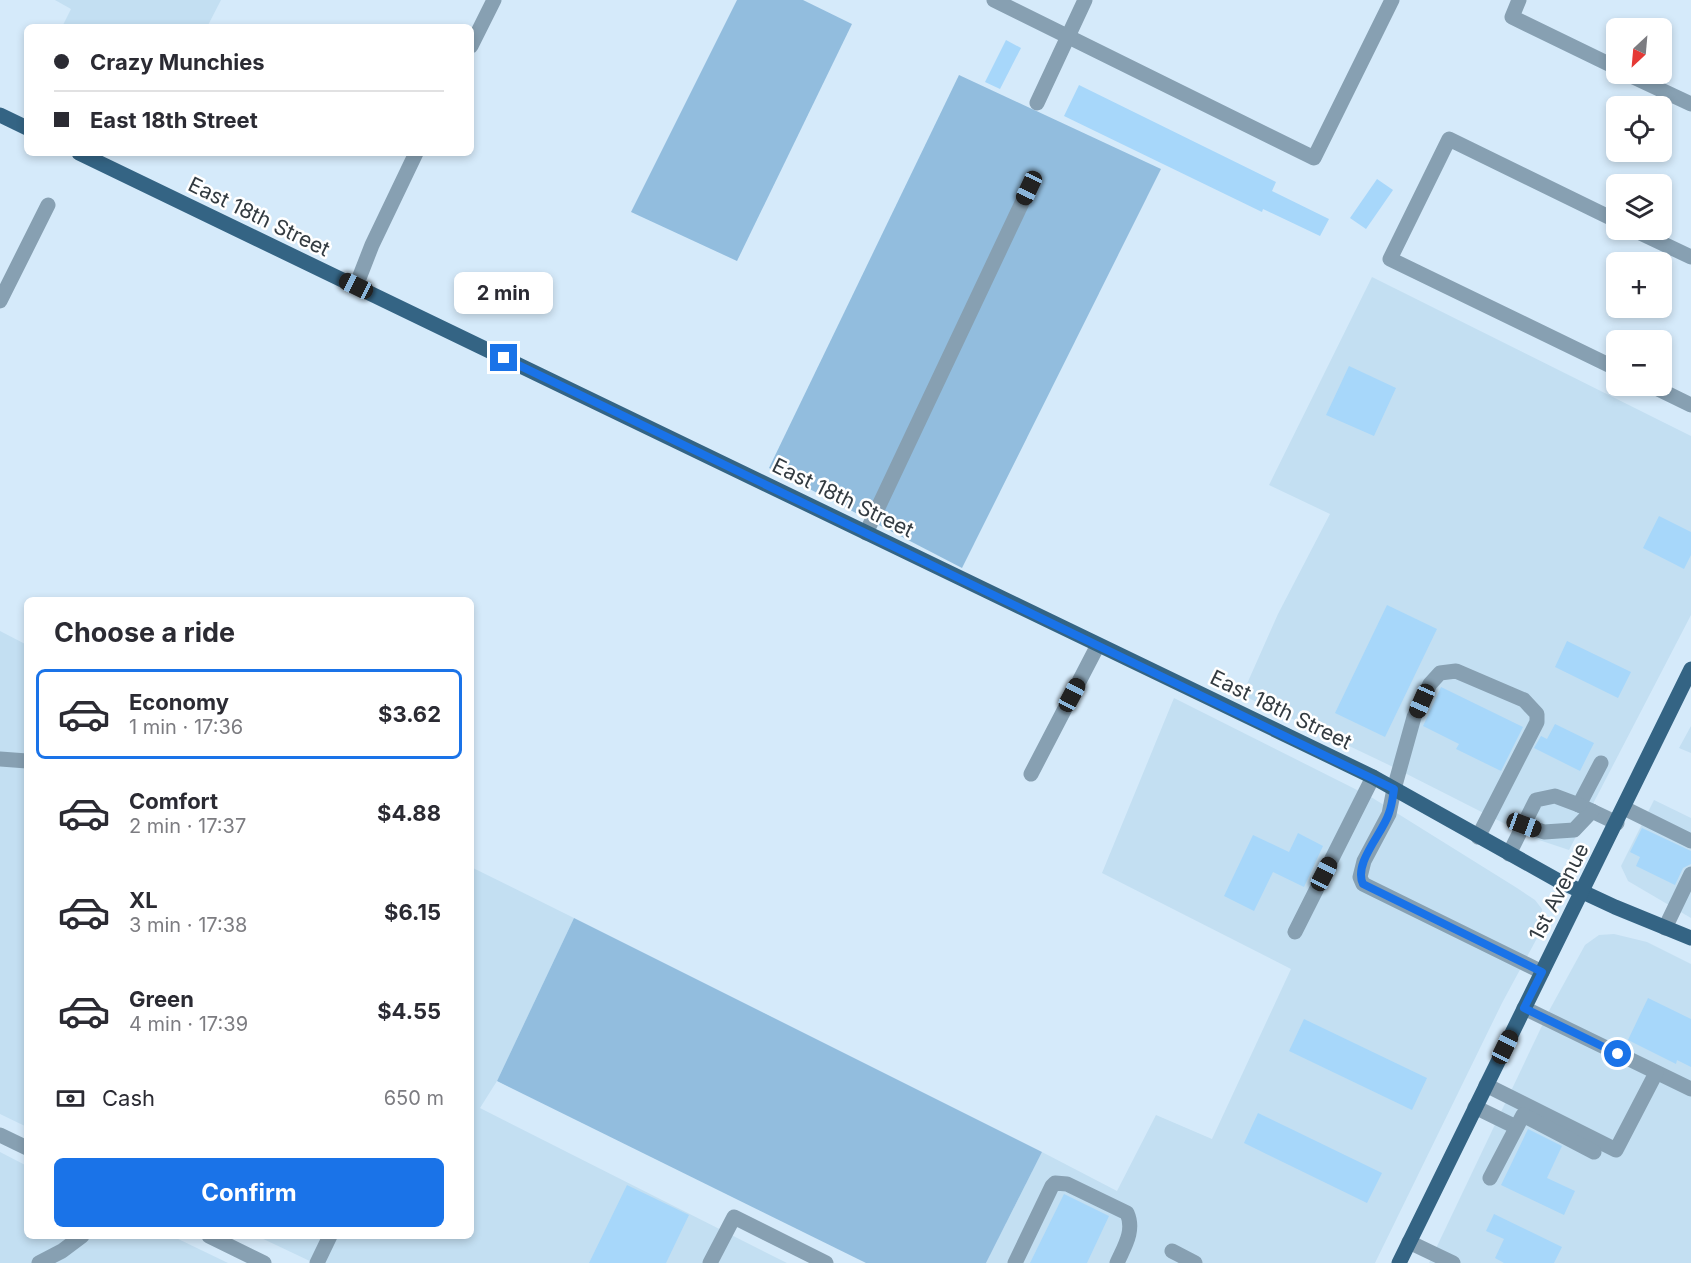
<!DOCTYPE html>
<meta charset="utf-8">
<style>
:root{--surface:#fff;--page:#f2f2f3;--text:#2b2b33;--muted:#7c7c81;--line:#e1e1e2;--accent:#1a73e8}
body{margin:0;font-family:Inter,sans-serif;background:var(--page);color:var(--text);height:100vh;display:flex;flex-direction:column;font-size:22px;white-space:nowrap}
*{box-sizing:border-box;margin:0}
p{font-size:20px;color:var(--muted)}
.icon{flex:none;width:33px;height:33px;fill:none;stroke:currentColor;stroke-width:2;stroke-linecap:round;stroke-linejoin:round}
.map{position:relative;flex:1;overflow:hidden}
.panel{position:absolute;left:24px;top:597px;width:450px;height:642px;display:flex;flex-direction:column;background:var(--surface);border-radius:9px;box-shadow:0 3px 9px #0003}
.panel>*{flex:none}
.top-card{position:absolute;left:24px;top:24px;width:450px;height:132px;border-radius:9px;box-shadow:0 3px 9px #0003;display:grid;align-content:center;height:132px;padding:0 30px;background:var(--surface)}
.needle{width:39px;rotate:206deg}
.controls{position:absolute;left:1606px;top:18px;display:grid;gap:12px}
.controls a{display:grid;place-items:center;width:66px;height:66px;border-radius:9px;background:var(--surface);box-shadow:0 3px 9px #0003;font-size:30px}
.end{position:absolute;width:27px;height:27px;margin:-14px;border:8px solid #1a73e8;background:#fff;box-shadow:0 0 0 3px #fff}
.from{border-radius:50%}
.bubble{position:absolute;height:42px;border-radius:9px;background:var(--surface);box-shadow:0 3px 9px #0003;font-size:20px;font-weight:700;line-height:42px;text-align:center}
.car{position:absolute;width:18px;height:36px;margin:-18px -9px;border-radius:8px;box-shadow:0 0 4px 2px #0007;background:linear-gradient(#222 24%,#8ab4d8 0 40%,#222 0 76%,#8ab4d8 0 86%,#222 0)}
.top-card b{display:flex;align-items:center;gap:21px;height:57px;font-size:22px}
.top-card b+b{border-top:2px solid var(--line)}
.top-card i{width:15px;height:15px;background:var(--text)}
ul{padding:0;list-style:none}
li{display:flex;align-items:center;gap:18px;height:90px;margin:0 12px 9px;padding:0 18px;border:3px solid transparent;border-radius:9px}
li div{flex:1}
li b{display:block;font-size:22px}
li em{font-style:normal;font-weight:700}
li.selected{border-color:var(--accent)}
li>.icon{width:54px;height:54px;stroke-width:1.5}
h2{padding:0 30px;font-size:27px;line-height:72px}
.pay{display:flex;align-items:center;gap:15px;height:66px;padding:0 30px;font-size:22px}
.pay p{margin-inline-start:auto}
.action{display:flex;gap:12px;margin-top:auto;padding:12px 30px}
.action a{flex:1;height:69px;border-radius:9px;background:var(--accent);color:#fff;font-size:24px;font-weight:700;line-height:69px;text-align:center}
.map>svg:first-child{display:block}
</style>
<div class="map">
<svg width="1691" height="1263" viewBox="0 0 1691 1263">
<rect width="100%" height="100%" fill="#d5eafa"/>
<!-- built -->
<g fill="#c3dff2">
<polygon points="55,0 221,0 207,27 62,27 71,9"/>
<polygon points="1372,277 1691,436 1691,615 1569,850 1533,838 1389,765 1242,695 1278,614 1330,514 1269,485"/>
<polygon points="0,631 27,645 27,1127 0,1114"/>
<polygon points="1174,698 1371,797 1517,888 1535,900 1542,909 1543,927 1502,1003 1375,1263 986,1263 1042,1152 1117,1191 1156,1115 1212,1139 1291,969 1102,873"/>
<polygon points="1691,726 1691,753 1679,748"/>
<polygon points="1654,800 1691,818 1691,918 1628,881 1621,866"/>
<polygon points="471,867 574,918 497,1081 480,1108 787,1263 314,1263 257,1236 471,1236"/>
<polygon points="1614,934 1647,942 1691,964 1691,1263 1429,1263 1550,1009 1585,945 1599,935"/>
<polygon points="0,1152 27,1166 27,1236 172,1236 228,1263 0,1263"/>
</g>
<!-- green -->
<g fill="#92bdde">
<polygon points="737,0 803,0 852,24 737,261 631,212"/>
<polygon points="959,75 1161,169 962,568 769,468"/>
<polygon points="574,918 1042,1152 986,1263 866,1263 497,1081"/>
</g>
<!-- building -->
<g fill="#a7d7fa">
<polygon points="1006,40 1021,48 1000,89 985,82"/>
<polygon points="1079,85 1276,182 1272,191 1329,219 1320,236 1263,209 1262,212 1064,116"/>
<polygon points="1377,179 1393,190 1366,229 1350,218"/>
<polygon points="1349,366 1396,388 1374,436 1326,415"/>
<polygon points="1659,516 1691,532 1691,555 1684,569 1643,548"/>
<polygon points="1387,605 1437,629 1385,737 1335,713"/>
<polygon points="1567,641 1631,672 1618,698 1555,667"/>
<polygon points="1441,687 1523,727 1501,771 1456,749 1459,744 1423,726"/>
<polygon points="1555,724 1594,743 1580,771 1534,748 1541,736 1547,739"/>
<polygon points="1642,828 1691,851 1691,864 1683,868 1675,885 1636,866 1640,857 1630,852"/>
<polygon points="1298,833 1323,846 1304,887 1273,872 1254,911 1224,896 1253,835 1289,852"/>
<polygon points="1648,998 1691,1019 1691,1067 1677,1060 1676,1064 1628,1040"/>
<polygon points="1304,1019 1427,1078 1412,1110 1289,1051"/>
<polygon points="1258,1113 1382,1173 1367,1203 1244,1143"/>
<polygon points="1528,1129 1562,1146 1547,1178 1575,1191 1564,1215 1501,1185"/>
<polygon points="627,1185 689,1215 666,1263 589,1263"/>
<polygon points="1064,1194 1109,1216 1087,1263 1030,1263"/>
<polygon points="1494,1214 1562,1247 1554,1263 1504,1263 1495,1258 1504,1239 1486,1231"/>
</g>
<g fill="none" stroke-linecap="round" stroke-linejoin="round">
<!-- minor -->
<g stroke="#87a0b2" stroke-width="15">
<polyline points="994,0 1314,158 1392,0"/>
<polyline points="1519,0 1512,17 1617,68"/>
<polyline points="471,46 494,0"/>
<polyline points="1627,74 1691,104"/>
<polyline points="1037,103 1085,0"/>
<polyline points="1617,221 1449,139 1390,259 1617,369"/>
<polyline points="1634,230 1691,257"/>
<polyline points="356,286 372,245 416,153"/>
<polyline points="0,301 48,205"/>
<polyline points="1652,386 1691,405"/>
<polyline points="866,533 1029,188"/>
<polyline points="0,759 27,761"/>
<polyline points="1601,763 1579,805 1617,823"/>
<polyline points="1031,774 1098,645"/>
<polyline points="1624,808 1691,841"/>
<polyline points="1524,825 1544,832 1574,830 1592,811"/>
<polyline points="1478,837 1537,722 1537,714 1524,700 1456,671 1440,673 1430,684 1414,717 1394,789 1389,814 1364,861 1360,877 1363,884 1542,972"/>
<polyline points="1509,854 1536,800 1555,796 1579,805"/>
<polyline points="1665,928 1691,874"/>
<polyline points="1295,932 1373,777"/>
<polyline points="1524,1008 1691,1089"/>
<polyline points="1486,1085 1616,1150 1656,1073"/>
<polyline points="1475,1107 1516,1127"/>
<polyline points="0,1135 27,1148"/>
<polyline points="1490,1178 1523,1115 1594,1152"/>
<polyline points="209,1236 264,1263"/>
<polyline points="1409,1242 1453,1263"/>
<polyline points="1172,1251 1195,1263"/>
<polyline points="39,1263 62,1251 82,1236"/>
<polyline points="317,1263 330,1236"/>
<polyline points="710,1263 734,1217 826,1263"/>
<path d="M1015 1263 1052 1186 1055 1183 1067 1184 1127 1213C1135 1231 1124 1247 1117 1263"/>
</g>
<!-- major -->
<g stroke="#346484" stroke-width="15">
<polyline points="0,115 27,128"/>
<polyline points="79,153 1373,777 1557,880 1615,907 1691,938"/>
<polyline points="1399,1263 1691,669"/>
</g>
</g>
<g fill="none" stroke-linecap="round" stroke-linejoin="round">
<!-- route -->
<path stroke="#1a73e8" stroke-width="8" d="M504 358 1394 789C1393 796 1392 805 1389 813 1383 833 1353 863 1363 884L1542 972 1524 1008 1618 1054"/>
</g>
<g text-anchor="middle" stroke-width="5" stroke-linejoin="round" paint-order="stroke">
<!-- street labels -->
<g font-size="21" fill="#333b41" stroke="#fff">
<text transform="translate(259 217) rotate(26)" y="7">East 18th Street</text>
<text transform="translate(843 498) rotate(26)" y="7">East 18th Street</text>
<text transform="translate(1281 710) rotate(26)" y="7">East 18th Street</text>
<text transform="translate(1559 892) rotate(-63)" y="7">1st Avenue</text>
</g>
</g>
</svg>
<div class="controls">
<a><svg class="needle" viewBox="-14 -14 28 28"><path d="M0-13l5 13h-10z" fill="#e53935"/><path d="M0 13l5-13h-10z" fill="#7c7c81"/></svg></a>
<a><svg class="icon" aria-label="locate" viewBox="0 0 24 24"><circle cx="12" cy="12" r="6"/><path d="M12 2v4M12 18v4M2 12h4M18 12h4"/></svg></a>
<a><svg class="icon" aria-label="layers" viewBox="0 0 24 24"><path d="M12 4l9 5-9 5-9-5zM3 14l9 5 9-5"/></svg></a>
<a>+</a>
<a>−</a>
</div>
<i class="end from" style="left:1618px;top:1054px"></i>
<i class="end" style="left:504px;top:358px"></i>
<div class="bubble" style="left:454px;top:272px;width:99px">2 min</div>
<i class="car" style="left:1029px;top:188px;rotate:205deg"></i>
<i class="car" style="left:356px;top:286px;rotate:296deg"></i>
<i class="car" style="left:1072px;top:695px;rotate:28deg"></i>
<i class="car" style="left:1422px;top:701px;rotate:204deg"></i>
<i class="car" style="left:1524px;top:825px;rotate:110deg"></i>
<i class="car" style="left:1324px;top:874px;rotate:27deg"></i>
<i class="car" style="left:1505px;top:1047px;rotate:26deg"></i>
<div class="top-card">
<b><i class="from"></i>Crazy Munchies</b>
<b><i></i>East 18th Street</b>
</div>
<section class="panel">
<h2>Choose a ride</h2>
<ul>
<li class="selected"><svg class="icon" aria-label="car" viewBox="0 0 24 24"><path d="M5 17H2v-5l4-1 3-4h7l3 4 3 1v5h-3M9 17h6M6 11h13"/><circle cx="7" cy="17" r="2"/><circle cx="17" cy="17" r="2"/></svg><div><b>Economy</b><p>1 min · 17:36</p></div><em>$3.62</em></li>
<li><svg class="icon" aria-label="car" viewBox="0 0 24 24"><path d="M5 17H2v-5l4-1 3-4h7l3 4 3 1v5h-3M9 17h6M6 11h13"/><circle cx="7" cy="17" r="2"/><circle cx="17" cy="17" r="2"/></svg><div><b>Comfort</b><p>2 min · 17:37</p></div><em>$4.88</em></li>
<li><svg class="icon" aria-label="car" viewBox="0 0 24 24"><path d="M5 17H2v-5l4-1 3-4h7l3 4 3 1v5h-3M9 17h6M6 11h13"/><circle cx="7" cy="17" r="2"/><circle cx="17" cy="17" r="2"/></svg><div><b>XL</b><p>3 min · 17:38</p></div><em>$6.15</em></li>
<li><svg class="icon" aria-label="car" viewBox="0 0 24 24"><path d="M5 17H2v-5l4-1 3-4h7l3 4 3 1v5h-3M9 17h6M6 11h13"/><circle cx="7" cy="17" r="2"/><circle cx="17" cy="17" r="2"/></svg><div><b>Green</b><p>4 min · 17:39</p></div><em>$4.55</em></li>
</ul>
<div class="pay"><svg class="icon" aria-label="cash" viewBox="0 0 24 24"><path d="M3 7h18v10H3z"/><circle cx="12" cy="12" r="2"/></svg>Cash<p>650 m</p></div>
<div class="action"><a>Confirm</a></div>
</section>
</div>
